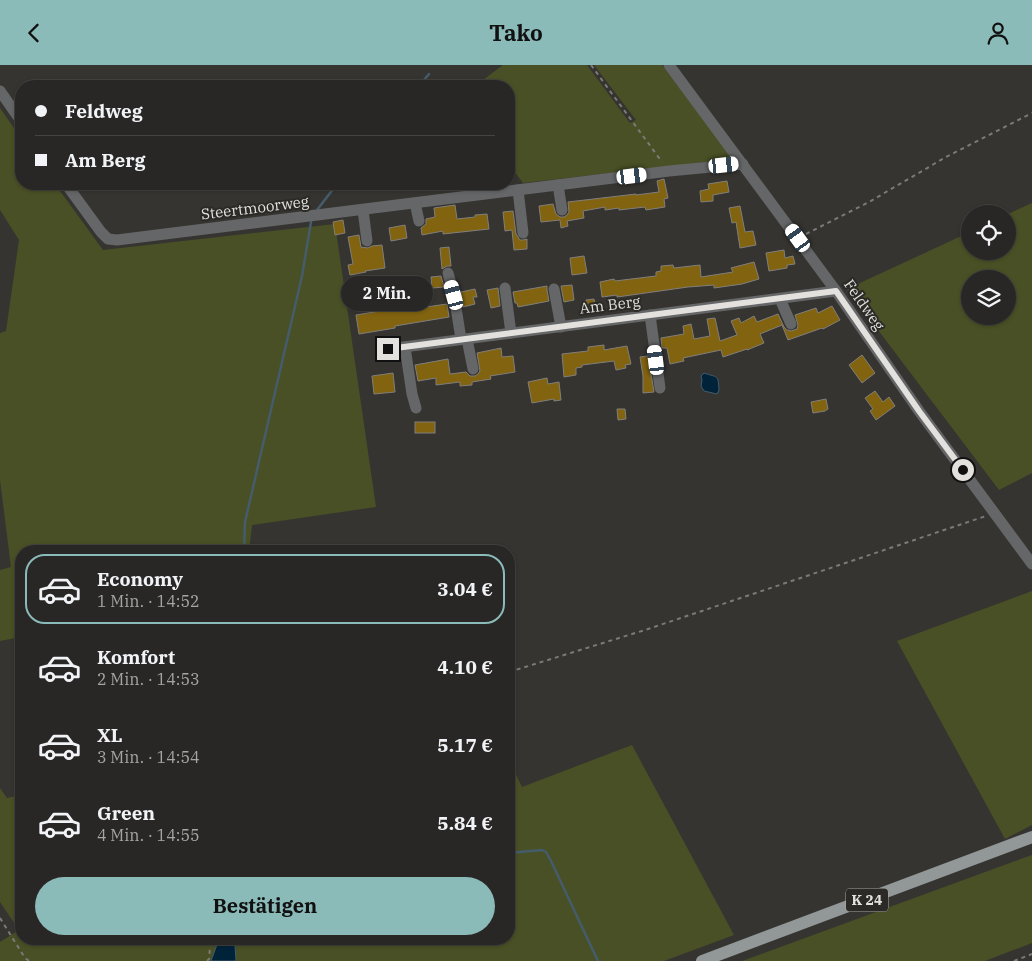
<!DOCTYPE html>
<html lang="de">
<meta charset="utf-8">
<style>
:root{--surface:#282725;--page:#302f2d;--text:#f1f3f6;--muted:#a5a5a7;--line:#444442;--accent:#8bbbb9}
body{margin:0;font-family:"IBM Plex Serif",serif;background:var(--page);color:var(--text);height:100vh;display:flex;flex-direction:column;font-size:19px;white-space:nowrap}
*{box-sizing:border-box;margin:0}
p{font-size:16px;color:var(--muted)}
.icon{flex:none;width:28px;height:28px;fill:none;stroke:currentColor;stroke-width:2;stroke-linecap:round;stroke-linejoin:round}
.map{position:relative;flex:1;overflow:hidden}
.details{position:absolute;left:15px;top:480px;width:500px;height:400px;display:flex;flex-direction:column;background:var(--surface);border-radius:20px;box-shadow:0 1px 4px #0004,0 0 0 1px var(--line)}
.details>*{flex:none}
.hud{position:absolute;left:15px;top:15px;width:500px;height:110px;border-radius:20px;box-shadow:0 1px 4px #0004,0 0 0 1px var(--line);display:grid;align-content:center;height:110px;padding:0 20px;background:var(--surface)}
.fabs{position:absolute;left:961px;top:140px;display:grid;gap:10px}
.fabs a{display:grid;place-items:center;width:55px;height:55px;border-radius:50%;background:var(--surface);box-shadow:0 1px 4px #0004,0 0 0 1px var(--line);font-size:25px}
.end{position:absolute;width:22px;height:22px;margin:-11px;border:6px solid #e2e1de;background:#111;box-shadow:0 0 0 2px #111}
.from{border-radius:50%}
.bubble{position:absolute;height:35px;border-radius:18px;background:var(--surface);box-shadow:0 1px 4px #0004,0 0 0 1px var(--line);font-size:16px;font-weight:800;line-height:35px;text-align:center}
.car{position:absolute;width:15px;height:30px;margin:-15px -8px;border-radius:6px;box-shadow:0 0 4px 1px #0007;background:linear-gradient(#fff 24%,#345 0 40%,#fff 0 76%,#345 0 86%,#fff 0)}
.hud b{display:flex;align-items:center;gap:18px;height:48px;font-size:19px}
.hud b+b{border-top:1px solid var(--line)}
.hud i{width:12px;height:12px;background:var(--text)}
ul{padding:9px 0 0;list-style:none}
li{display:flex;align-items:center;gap:15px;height:70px;margin:0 10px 8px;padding:0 10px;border:2px solid transparent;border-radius:20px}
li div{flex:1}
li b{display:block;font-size:19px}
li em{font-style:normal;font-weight:800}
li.on{border-color:var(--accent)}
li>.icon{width:45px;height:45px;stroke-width:1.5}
.cta{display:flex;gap:10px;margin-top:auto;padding:10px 20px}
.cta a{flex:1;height:58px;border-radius:30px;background:var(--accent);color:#111;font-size:20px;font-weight:800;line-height:58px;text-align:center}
header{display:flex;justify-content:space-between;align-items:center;height:65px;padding:0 20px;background:var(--accent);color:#111;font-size:22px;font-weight:800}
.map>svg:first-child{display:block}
</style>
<header><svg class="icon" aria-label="back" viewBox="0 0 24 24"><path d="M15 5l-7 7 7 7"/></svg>Tako<svg class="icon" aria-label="person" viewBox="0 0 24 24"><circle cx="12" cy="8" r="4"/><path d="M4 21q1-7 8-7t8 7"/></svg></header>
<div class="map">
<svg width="1032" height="896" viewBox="0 0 1032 896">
<rect width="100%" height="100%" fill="#363431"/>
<!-- green -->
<g fill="#495025" fill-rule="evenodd">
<polygon points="503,0 587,0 630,58 636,55 594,0 662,0 733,94 523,118 509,99 509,21 475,21"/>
<polygon points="0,43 21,73 21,119 55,119 103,185 335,159 376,442 252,460 249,486 21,486 21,572 0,576 0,505 11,502 0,415 0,268 6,266 19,175 0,145"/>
<path d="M1032 138V408L999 425 847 224 970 167V186H1008V149ZM970 214H1008V251H970Z"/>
<polygon points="1032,526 1032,760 1005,774 897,576"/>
<polygon points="632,680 734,870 664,896 236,896 235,881 242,874 509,874 509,695 522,722"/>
<polygon points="0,723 7,733 21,730 21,874 219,874 211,896 0,896 0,877 19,865 0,837"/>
<polygon points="1032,790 1032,878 985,896 742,896"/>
</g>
<!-- water -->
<g fill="#00233a" stroke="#445c6b">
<path d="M704 308C718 313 718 309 719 325L717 329 704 326 701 321 702 315 701 311Z"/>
<polygon points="219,874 242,874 235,881 236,896 211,896"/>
</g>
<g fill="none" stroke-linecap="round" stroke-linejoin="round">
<!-- stream -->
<g stroke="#445c6b" stroke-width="2.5">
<polyline points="419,21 429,9"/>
<polyline points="317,145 337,119"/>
<polyline points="244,486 245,457 302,211 311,157"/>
<polyline points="509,788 542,785 546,787 551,796 598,896"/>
</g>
</g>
<!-- building -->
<g fill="#816310" stroke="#817f7b">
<polygon points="664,114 668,133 664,134 665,142 646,145 645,142 619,145 619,143 605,145 605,142 583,146 584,153 567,156 568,161 561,163 560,155 541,157 539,141 553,139 556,149 560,152 564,152 567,150 569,147 568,137 636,129 636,130 659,127 657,116"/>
<polygon points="727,116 729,127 713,130 713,136 701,137 700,126 709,124 708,119"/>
<polygon points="455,140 457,154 475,152 475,150 487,149 489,164 443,169 443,166 422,170 421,163 426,159 426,154 435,152 434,143"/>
<polygon points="740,141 745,167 753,166 756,180 740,183 736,157 732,158 729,143"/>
<polygon points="513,146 516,169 520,175 523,175 527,174 527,184 514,185 512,165 505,166 503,147"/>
<polygon points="343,155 345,168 335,170 333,157"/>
<polygon points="405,160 407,173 391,176 389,163"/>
<polygon points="359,170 361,182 368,183 372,181 382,180 385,203 365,206 366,207 350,210 348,200 353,199 348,172"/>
<polygon points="449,182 451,201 447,201 442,204 440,183"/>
<polygon points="784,185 785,193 793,191 795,199 787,200 787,203 769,206 766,188"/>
<polygon points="584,191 587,208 572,210 570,193"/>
<polygon points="754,197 759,214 742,219 714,223 714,220 688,222 617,232 617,230 602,232 600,217 614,214 615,216 656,211 656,207 661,206 661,201 673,200 674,203 700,200 701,212 733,207 731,203"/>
<polygon points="441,211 444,222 432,223 431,212"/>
<polygon points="572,220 574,235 564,237 561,221"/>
<polygon points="547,221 547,225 549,236 518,242 517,238 515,238 513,227"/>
<polygon points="498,223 500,241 491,243 487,225"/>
<polygon points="475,224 477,232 473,232 475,239 463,242 461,227"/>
<polygon points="594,234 596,246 588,247 586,235"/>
<polygon points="392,238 393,241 411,238 412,244 447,239 449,252 395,261 395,263 359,269 356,250 380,246 379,240"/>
<polygon points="832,241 840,255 823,264 822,263 788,275 782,260 760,269 764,278 747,285 747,284 723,292 721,285 683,293 684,296 670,299 667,283 662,283 661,273 684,269 683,261 691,259 694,274 710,271 707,254 715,253 720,276 737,270 731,256 739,253 741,258 754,251 757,257 778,249 784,262 787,265 791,266 797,264 798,260 795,250 816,243 818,248"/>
<polygon points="604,280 604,285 627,281 631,299 625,300 626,303 616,305 614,296 582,300 582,302 576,303 576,310 564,312 562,289 588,286 588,282"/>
<polygon points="501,283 502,292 513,291 515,307 490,311 491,314 472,317 472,320 460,321 460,317 436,320 436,313 418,316 415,300 448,294 450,309 466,307 470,311 475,311 478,309 480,306 477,288"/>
<polygon points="862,290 875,308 862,318 849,300"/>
<polygon points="648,291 654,327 643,328 643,311 640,292"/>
<polygon points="393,308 395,327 374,329 372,311"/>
<polygon points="547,313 548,319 559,317 561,335 554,336 554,334 532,338 528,317"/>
<polygon points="875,326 883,337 889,332 895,341 876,355 870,346 873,344 865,333"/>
<polygon points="826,334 828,344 825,346 813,348 811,337"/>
<polygon points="617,344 625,344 626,354 618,355"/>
<rect x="415" y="357" width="20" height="11"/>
</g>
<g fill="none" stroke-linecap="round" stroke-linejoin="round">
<!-- path -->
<g stroke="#7b7a77" stroke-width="2" stroke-dasharray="4 4" stroke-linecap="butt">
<polyline points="591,0 662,97"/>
<polyline points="806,169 869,137 946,92 1032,48"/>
<polyline points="509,607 645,565 986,451"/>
<polyline points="0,853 25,893 29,896"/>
<polyline points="207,896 209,894 210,882 213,874"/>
<polyline points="1014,896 1032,889"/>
</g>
<!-- minor -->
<g stroke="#646667" stroke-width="11">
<polyline points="669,0 836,226 919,346 1032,499"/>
<polyline points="0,26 21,56"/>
<polyline points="66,119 101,167 108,174 117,175 669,106 743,99"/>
<polyline points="558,120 562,145"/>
<polyline points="518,125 523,168"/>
<polyline points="415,138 419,156"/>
<polyline points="363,145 367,176"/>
<polyline points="448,208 454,230 461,274"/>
<polyline points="505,223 511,268"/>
<polyline points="554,224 561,262"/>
<polyline points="780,234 791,259"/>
<polyline points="650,250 660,323"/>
<polyline points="467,274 473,304"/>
<polyline points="405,282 412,329 416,343"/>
<polyline points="388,284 836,226"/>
</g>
<!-- major -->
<polyline stroke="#929798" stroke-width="12" points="702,896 1032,772"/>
</g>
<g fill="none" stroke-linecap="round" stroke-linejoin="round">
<!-- route -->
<polyline stroke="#e2e1de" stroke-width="6" points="388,284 836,226 919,346 963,405"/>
</g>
<g text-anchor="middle" stroke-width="4" stroke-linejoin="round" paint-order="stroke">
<!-- shield labels -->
<rect fill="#2c2a27" stroke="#abaaa7" stroke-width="1" x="846" y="823.5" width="42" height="23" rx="4"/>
<g font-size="14" font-weight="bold" fill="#e2e1de">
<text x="867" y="840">K 24</text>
</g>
<!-- street labels -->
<g font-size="15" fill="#e2e1de" stroke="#2c2a27">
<text transform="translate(255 143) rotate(-7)" y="5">Steertmoorweg</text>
<text transform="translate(610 240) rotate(-7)" y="5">Am Berg</text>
<text transform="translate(864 240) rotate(55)" y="5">Feldweg</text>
</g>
</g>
</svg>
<div class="fabs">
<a><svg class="icon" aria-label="locate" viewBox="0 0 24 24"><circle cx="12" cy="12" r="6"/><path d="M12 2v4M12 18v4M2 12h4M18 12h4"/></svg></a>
<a><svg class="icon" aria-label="layers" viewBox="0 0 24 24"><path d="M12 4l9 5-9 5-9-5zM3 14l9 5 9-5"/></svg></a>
</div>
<i class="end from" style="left:963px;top:405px"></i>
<i class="end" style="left:388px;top:284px"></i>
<div class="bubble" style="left:341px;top:211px;width:92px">2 Min.</div>
<i class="car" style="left:724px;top:100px;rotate:84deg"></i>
<i class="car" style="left:632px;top:111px;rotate:83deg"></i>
<i class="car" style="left:798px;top:173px;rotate:324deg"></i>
<i class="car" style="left:454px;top:230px;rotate:345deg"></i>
<i class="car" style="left:656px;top:295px;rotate:353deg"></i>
<div class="hud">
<b><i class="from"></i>Feldweg</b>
<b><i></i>Am Berg</b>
</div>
<section class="details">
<ul>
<li class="on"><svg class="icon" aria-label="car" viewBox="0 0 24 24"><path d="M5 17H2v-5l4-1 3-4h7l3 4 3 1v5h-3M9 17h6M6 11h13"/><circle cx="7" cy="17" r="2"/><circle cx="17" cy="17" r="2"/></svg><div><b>Economy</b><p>1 Min. · 14:52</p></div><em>3.04 €</em></li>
<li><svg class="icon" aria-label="car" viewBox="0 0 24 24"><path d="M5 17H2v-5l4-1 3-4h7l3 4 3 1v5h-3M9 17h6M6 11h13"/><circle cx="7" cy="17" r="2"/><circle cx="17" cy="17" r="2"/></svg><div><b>Komfort</b><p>2 Min. · 14:53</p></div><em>4.10 €</em></li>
<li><svg class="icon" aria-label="car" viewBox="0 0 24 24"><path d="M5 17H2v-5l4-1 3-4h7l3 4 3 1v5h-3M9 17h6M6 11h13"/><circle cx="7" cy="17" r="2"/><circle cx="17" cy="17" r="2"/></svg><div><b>XL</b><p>3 Min. · 14:54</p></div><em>5.17 €</em></li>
<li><svg class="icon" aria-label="car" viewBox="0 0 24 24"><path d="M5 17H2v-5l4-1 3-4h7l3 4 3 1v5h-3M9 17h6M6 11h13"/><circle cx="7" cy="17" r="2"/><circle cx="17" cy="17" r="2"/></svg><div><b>Green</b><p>4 Min. · 14:55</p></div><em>5.84 €</em></li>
</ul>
<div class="cta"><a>Bestätigen</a></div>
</section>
</div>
